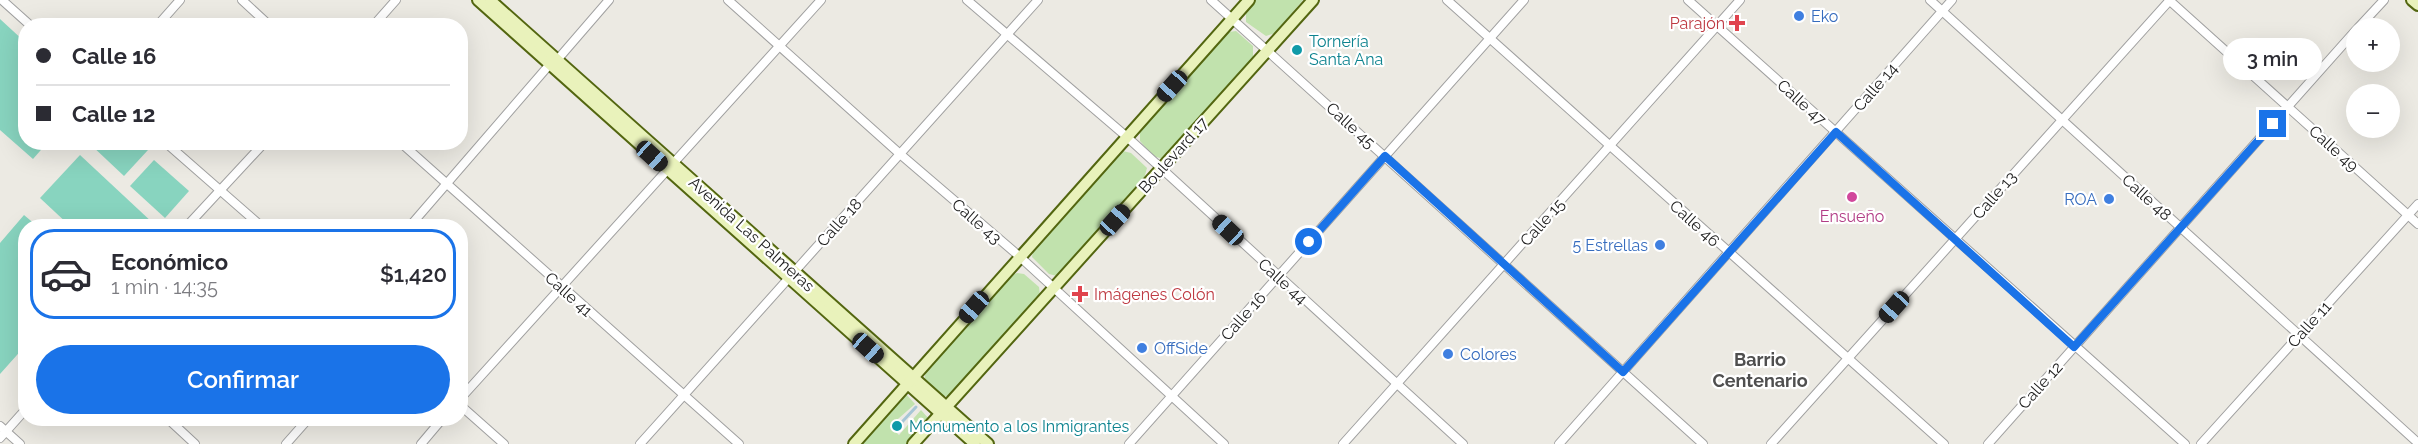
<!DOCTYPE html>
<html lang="es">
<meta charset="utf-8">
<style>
:root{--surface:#fff;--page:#f7f7f7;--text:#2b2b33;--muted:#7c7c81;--line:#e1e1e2;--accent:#1a73e8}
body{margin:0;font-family:Raleway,sans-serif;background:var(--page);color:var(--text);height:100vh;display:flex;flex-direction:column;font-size:22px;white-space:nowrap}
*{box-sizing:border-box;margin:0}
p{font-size:20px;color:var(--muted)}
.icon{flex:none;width:33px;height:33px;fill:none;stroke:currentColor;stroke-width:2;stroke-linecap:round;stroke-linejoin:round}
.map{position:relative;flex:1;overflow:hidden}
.panel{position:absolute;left:18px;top:219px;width:450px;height:207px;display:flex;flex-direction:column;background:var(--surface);border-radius:24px;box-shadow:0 6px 24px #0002}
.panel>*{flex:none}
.banner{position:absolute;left:18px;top:18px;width:450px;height:132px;border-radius:24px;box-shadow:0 6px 24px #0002;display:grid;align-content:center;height:132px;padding:0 18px;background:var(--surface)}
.controls{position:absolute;left:2346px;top:18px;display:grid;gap:12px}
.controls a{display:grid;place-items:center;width:54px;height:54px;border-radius:50%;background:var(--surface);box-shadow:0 6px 24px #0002;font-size:30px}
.end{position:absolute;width:27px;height:27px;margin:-14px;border:8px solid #1a73e8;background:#fff;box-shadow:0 0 0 3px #fff}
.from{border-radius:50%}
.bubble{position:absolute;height:42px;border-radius:21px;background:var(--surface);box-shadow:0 6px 24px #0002;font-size:20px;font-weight:600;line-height:42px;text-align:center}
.car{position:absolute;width:18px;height:36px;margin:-18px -9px;border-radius:8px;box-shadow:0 0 4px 2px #0007;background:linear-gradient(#222 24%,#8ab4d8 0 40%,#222 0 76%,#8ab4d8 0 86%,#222 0)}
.banner b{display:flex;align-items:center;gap:21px;height:57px;font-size:22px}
.banner b+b{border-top:2px solid var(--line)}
.banner i{width:15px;height:15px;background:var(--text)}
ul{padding:10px 0 0;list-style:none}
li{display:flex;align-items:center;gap:18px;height:90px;margin:0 12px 9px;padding:0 6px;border:3px solid transparent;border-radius:24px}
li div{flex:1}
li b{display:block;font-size:22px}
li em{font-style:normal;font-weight:600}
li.on{border-color:var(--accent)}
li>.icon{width:54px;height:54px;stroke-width:1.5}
.button{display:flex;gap:12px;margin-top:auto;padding:12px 18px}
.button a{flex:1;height:69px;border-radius:36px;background:var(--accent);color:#fff;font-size:24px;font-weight:600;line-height:69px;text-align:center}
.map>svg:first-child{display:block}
</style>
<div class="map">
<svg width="2418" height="444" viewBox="0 0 2418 444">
<rect width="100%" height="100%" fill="#eceae3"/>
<!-- grass -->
<g fill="#c1e2ad">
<polygon points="1254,0 1303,0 1275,33 1266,36 1246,22 1246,11"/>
<polygon points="1236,31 1253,46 1253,59 1168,154 1163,159 1153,156 1140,141 1140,131 1223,38 1229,32"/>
<polygon points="1123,151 1131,153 1147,168 1144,179 1061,272 1057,276 1049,274 1032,257 1034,246"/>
<polygon points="1017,273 1024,274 1039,287 1040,296 951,396 942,396 924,380 926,371 1009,277"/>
<polygon points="905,393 915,404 890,426 899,435 921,410 929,419 907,444 859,444"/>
</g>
<!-- pitch -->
<g fill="#88d4bf">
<polygon points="0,19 25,42 26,142 47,143 33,159 0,130"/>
<polygon points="91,143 140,143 148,150 124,176 90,144"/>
<polygon points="80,155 154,224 152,226 70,226 40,198"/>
<polygon points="154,160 189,191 165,218 130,186"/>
<polygon points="24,215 37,226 26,226 25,346 0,374 0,243"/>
</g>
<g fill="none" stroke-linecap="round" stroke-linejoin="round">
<!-- stream -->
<polyline stroke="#a7c6d6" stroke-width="3" points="902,422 916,407"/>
<defs>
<g id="minor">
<polyline points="2,0 31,26"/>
<polyline points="242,0 270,26"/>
<polyline points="728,0 900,154 1019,256 1224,444"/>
<polyline points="967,0 1127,137 1463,444"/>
<polyline points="1211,0 1703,444"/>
<polyline points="1447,0 1944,444"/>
<polyline points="1688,0 2185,444"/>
<polyline points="1930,0 2418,443"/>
<polyline points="2169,0 2418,224"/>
<polyline points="157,26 180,0"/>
<polyline points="373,26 396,0"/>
<polyline points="2358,28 2384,0"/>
<polyline points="165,142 261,226"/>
<polyline points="400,142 739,444"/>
<polyline points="187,226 265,142"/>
<polyline points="410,226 550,64 558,59 609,0"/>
<polyline points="460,399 821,0"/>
<polyline points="460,405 504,444"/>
<polyline points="167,418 195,444"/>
<polyline points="0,426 20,444"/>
<polyline points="0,438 26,409"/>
<polyline points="286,444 309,418"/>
<polyline points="421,444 443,418"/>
<polyline points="640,444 1038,0"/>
<polyline points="1129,444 1524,0"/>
<polyline points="1343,444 1740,0"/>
<polyline points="1559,444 1952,0"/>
<polyline points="1771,444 2170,0"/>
<polyline points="1988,444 2356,30"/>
<polyline points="2201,444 2418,204"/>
</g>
<g id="secondary">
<polyline points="478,0 975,444"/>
<polyline points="490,0 988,444"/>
<polyline points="2412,0 2418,5"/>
<polyline points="854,444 1249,0"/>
<polyline points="913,444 1313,0"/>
</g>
</defs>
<!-- minor casing -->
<use href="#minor" stroke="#a0a0a0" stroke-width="10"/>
<!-- secondary casing -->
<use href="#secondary" stroke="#536610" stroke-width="14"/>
<!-- minor -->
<use href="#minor" stroke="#fff" stroke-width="8"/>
<!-- secondary -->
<use href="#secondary" stroke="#e9f2bb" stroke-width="10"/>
</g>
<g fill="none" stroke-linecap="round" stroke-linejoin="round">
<!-- route -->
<polyline stroke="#1a73e8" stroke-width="8" points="1309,242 1385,156 1623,372 1836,132 2074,347 2273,124"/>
</g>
<!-- markers -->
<g fill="#3f7fe0" stroke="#fff" stroke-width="2">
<circle cx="1799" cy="16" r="6"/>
<circle cx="2109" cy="199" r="6"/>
<circle cx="1660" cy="245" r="6"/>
<circle cx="1142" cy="348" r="6"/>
<circle cx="1448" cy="354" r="6"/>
</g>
<g fill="#e0444e" stroke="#fff" stroke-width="2">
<path d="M1734 14h6v6h6v6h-6v6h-6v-6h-6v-6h6z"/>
<path d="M1077 285h6v6h6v6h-6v6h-6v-6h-6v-6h6z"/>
</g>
<g fill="#0f9aa8" stroke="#fff" stroke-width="2">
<circle cx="1297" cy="50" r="6"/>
<circle cx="897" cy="426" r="6"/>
</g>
<circle fill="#d1479c" stroke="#fff" stroke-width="2" cx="1852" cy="197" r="6"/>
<g text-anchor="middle" stroke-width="4.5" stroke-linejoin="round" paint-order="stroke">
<!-- shop labels -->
<g font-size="16" fill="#366cbe" stroke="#fff" text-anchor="start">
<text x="1811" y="22">Eko</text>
<text x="2097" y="205" text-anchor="end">ROA</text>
<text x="1648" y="251" text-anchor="end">5 Estrellas</text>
<text x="1154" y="354">OffSide</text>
<text x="1460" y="360">Colores</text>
</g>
<!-- health labels -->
<g font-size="16" fill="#be3a42" stroke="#fff" text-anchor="end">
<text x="1725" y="29">Parajón</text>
<text x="1094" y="300" text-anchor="start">Imágenes Colón</text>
</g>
<!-- culture labels -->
<g font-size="16" fill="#0d838f" stroke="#fff" text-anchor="start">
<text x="1309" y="47">Tornería<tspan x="1309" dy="18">Santa Ana</tspan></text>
<text x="909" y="432">Monumento a los Inmigrantes</text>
</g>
<!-- street labels -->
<g font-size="16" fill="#1c1c1c" stroke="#fff">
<text transform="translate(1875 87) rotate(-49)" y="6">Calle 14</text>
<text transform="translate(1802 102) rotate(42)" y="6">Calle 47</text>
<text transform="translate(1351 125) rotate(42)" y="6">Calle 45</text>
<text transform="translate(2334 148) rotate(42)" y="6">Calle 49</text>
<text transform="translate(1173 155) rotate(-48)" y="6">Boulevard 17</text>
<text transform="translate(1994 195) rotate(-49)" y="6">Calle 13</text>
<text transform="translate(2147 197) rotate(42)" y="6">Calle 48</text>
<text transform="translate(977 221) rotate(41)" y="6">Calle 43</text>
<text transform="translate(839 222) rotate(-48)" y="6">Calle 18</text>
<text transform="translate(1542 222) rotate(-48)" y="6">Calle 15</text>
<text transform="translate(1695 223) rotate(42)" y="6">Calle 46</text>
<text transform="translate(752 234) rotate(42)" y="6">Avenida Las Palmeras</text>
<text transform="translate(1283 281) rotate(42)" y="6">Calle 44</text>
<text transform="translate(569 294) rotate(42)" y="6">Calle 41</text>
<text transform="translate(1243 316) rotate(-48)" y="6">Calle 16</text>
<text transform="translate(2309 324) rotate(-48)" y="6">Calle 11</text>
<text transform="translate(2040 385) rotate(-48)" y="6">Calle 12</text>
</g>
<!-- hotel labels -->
<g font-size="16" fill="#b23c85" stroke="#fff">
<text x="1852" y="222">Ensueño</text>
</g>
<!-- neighbourhood labels -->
<g font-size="18" font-weight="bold" fill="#4f4f4f" stroke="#fff">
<text x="1760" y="366">Barrio<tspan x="1760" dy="21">Centenario</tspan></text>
</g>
</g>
</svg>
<div class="controls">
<a>+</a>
<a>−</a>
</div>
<i class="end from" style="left:1309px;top:242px"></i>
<i class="end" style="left:2273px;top:124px"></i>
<div class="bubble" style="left:2223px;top:38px;width:99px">3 min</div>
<i class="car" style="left:1172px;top:86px;rotate:222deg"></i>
<i class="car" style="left:652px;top:156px;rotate:132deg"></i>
<i class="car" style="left:1115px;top:220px;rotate:42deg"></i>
<i class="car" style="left:1228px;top:230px;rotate:313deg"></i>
<i class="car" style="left:974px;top:307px;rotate:221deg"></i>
<i class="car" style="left:1894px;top:307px;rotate:222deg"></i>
<i class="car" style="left:868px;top:348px;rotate:132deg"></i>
<div class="banner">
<b><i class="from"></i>Calle 16</b>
<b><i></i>Calle 12</b>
</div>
<section class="panel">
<ul>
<li class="on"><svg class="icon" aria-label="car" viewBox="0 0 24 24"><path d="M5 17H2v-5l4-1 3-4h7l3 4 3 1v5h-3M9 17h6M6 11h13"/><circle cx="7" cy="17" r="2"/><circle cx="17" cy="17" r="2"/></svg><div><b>Económico</b><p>1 min · 14:35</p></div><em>$1,420</em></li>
</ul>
<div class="button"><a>Confirmar</a></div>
</section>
</div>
